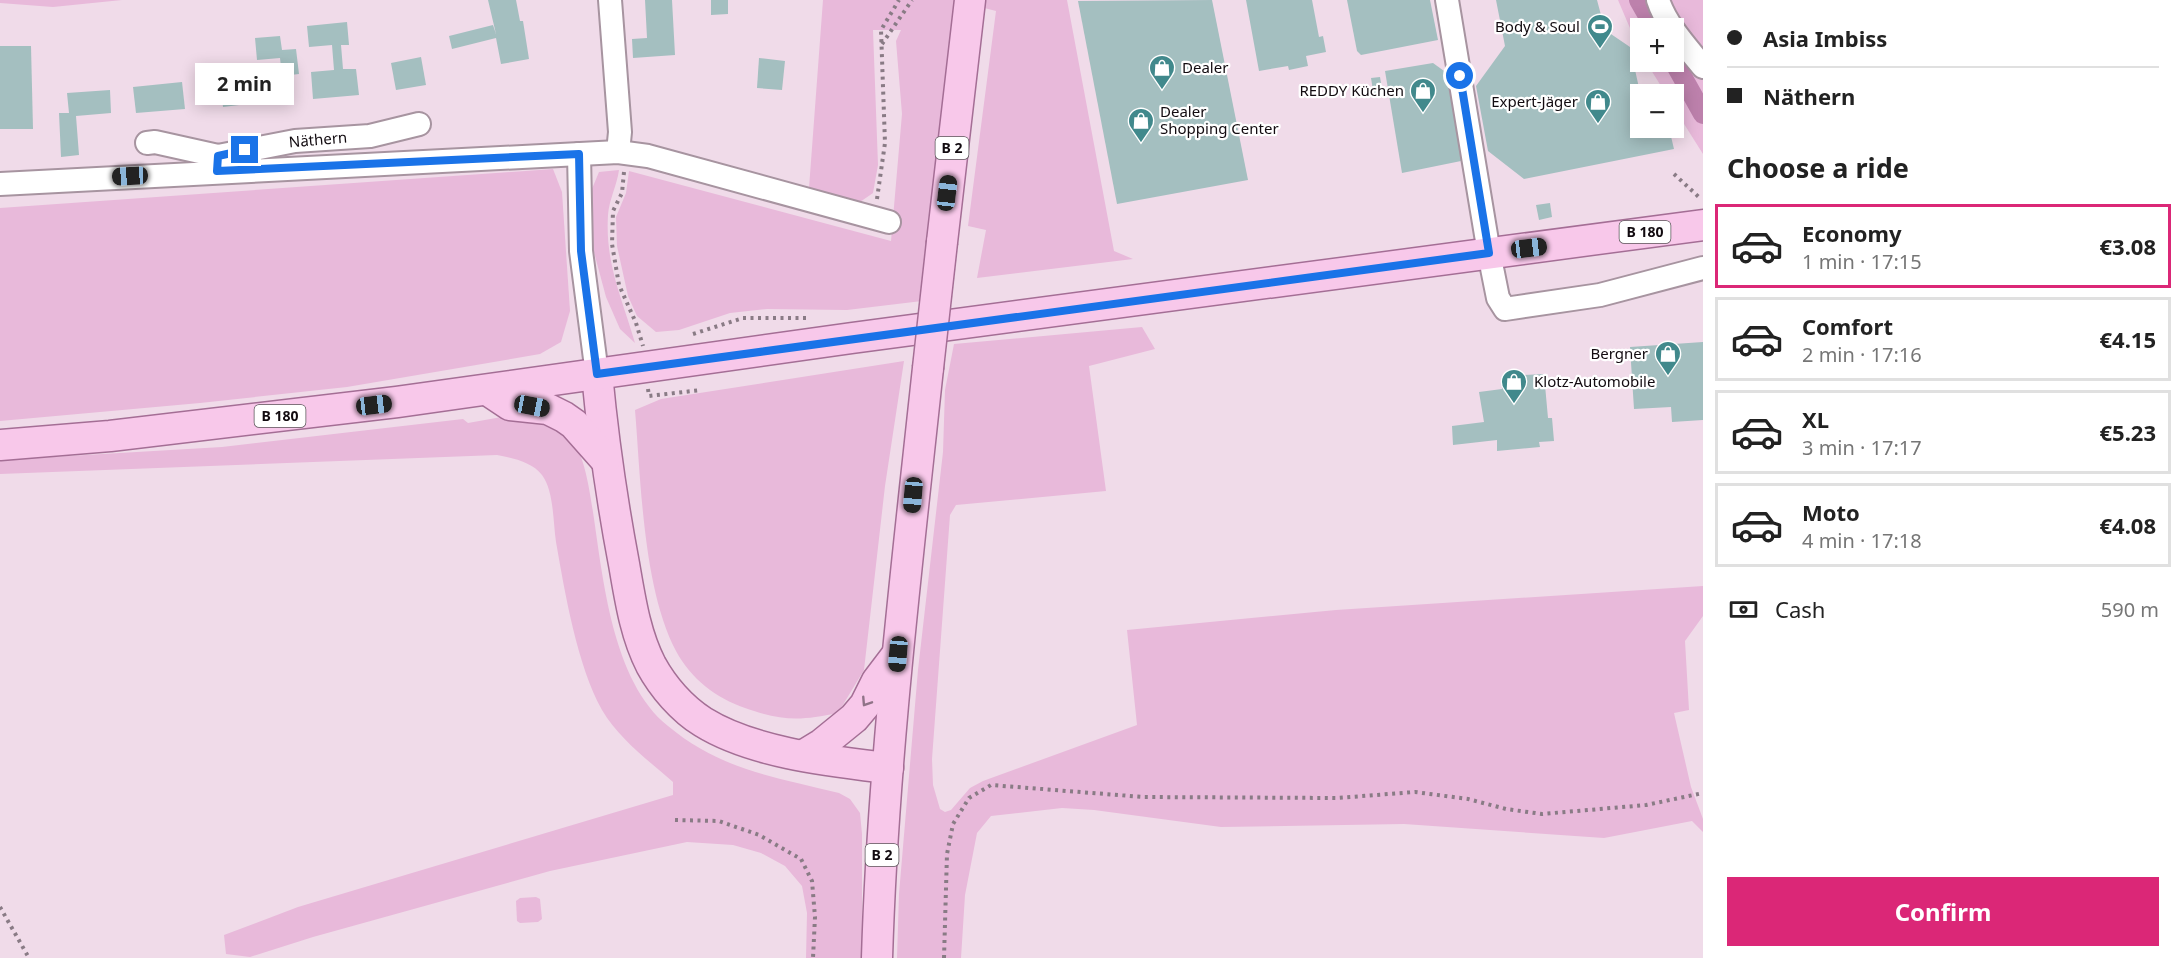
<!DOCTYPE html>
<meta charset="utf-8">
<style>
:root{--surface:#fff;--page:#f2f2f2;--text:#222;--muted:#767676;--line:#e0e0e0;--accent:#db2777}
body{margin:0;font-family:"Noto Sans",sans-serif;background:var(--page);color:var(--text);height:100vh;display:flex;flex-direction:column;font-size:22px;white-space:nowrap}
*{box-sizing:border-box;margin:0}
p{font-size:20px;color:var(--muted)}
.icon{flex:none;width:33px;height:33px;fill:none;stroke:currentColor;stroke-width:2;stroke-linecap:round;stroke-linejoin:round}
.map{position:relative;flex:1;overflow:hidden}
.sheet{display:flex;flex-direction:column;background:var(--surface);width:480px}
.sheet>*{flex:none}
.guide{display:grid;align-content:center;height:132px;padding:0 24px;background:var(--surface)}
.controls{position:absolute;left:1630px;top:18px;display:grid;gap:12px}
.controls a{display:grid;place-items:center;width:54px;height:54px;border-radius:0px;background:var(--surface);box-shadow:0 3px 15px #0003;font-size:30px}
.end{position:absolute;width:27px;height:27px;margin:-14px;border:8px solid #1a73e8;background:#fff;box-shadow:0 0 0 3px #fff}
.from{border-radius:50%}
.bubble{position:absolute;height:42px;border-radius:0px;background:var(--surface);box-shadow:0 3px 15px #0003;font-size:20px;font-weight:700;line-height:42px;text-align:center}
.car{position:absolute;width:18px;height:36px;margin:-18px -9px;border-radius:8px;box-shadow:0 0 4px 2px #0007;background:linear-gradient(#222 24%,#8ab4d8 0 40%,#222 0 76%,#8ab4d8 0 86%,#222 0)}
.guide b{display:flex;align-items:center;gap:21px;height:57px;font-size:22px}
.guide b+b{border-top:2px solid var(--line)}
.guide i{width:15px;height:15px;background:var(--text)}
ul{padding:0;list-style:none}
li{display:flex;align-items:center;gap:18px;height:84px;margin:0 12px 9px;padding:0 12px;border:3px solid var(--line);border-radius:0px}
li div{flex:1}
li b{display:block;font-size:22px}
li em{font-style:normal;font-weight:700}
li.selected{border-color:var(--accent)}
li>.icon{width:54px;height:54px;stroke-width:1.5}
h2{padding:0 24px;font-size:27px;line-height:72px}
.pay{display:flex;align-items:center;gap:15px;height:66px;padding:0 24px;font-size:22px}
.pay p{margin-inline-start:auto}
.action{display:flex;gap:12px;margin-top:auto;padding:12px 24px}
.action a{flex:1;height:69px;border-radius:0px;background:var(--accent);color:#fff;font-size:24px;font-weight:700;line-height:69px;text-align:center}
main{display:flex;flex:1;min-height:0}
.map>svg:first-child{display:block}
</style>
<main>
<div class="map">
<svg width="1703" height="958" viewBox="0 0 1703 958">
<rect width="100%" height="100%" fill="#f0dbe9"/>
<!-- green -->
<g fill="#e8b9da">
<polygon points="0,0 122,0 53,7 0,3"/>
<polygon points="823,0 1067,0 1114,251 1133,259 977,278 986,230 968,226 996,11 957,1 927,242 922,301 847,310 767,309 730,313 679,330 656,332 637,316 628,296 617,246 616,217 626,193 629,171 891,241 902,114 896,41 901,30 873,30 878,165 873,193 860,202 809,188"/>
<polygon points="1618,0 1703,0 1703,154 1674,108 1674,94 1666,94 1646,62 1674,62 1674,28 1641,28 1641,54"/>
<polygon points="553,169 562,192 570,311 561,342 540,354 347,387 200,403 0,421 0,208"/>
<path d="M619 170C617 185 609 200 608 215 605 264 622 298 635 343L620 329 606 297 591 241 589 196 599 172Z"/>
<polygon points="1142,327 1155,349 1089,366 1106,491 956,505 950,515 932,759 933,785 940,809 945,812 951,810 970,788 983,781 1137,725 1127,630 1336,610 1703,586 1703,616 1685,641 1689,710 1674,713 1691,787 1703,819 1703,832 1692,821 1604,838 1404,824 1221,827 1094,810 1062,808 991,816 977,833 965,895 961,958 897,958 899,894 918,670 943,452 945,390 954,344"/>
<path d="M904 361 885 486 864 670 838 713C800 721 782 721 745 708 716 698 691 679 676 651 643 588 641 482 635 410L661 399Z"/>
<path d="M513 415C535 419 558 423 573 442 585 456 590 494 593 512 603 578 612 681 668 726 721 770 774 777 839 793L850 799 860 813 862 834V958H806L807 913 802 886 785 866 761 853 733 845 687 842 550 871 313 937 250 957 226 954 224 935 298 907 673 795V782C648 760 619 739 602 710 577 665 565 593 556 542 553 522 554 491 542 475 532 462 512 458 497 455L0 474V460L222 447 463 419 468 423Z"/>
<polygon points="536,897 540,899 542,919 538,922 520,923 517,921 516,901 520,898"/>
</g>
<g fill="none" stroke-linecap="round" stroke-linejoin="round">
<!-- canal -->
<g stroke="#bd81ac" stroke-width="20">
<polyline points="1639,0 1655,28"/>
<polyline points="1674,62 1703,114"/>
</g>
</g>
<!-- building -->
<g fill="#a4bfc0">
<polygon points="488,0 516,0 520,21 523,21 529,59 501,64 496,38 452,49 449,36 493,25 496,34"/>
<polygon points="645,0 672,0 675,55 633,58 632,39 647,38"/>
<polygon points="711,0 728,0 728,14 711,15"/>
<polygon points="1212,0 1248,180 1117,204 1078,1"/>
<polygon points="1246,0 1312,0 1319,37 1323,36 1326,52 1306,56 1308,66 1289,70 1288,66 1259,71"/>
<polygon points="1347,0 1430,0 1438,40 1361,55 1357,51"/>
<polygon points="1496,0 1597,0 1605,30 1630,47 1641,97 1641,128 1669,128 1674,149 1524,179 1488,151 1476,86 1505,46"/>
<polygon points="347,22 349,45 341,45 343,69 356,69 359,95 313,99 311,72 334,70 332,45 309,47 307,26"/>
<polygon points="280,36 282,50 296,49 299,74 282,76 280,58 257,60 255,38"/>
<polygon points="0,46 31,46 33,129 0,129"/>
<polygon points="421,57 426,85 396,90 391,63"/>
<polygon points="759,58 785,61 782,90 757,88"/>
<polygon points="1433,63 1451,76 1466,160 1402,173 1385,71"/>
<polygon points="244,69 246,89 253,89 255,103 223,107 222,98 206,100 204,84 222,82 220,72"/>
<polygon points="1380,77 1383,95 1374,97 1371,78"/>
<polygon points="182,82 185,109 136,113 133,87"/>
<polygon points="110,90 111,113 76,116 79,155 61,157 59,113 69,113 67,93"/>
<polygon points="1550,203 1552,217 1539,220 1536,205"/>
<polygon points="1703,342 1703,420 1672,422 1671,407 1634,409 1630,347"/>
<polygon points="1544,374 1548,418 1552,418 1554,441 1539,442 1540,447 1497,451 1497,440 1453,445 1452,426 1484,422 1479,392 1502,389 1502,376"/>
</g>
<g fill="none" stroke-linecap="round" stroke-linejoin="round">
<defs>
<g id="minor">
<polyline points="610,0 620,132 618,152"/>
<polyline points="1447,0 1489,253 1498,298 1505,309 1600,295 1703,268"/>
<path d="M1658 0C1666 25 1687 47 1703 67"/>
<polyline points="147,143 155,142 218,156"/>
<polyline points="579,154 581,251 597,374"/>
<polyline points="217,171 218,156 295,141 370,136 419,124"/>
<polyline points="0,184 618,152 648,156 889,222"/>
</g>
<g id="major">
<polyline points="942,242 970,0"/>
<path d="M597 374C603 438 612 501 624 564 630 598 635 634 651 665 663 687 682 709 703 722 753 753 830 761 888 768"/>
<polyline points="489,391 510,405 548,409 564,417 574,424 605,459"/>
<polyline points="0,445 110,436 397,402 852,338 1703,225"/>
<polyline points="804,755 822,744 854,718 865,705 877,681 896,656"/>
<path d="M877 958C883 761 907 565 928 368"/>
</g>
</defs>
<!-- minor casing -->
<use href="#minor" stroke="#a794a0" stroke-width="26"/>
<!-- major casing -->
<use href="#major" stroke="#a46e95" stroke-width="33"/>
<!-- path -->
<g stroke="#897b85" stroke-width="4" stroke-dasharray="3 4.5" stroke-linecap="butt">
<polyline points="882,44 912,0"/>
<polyline points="624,172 622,193 613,211 612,244 619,285 636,323 643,346"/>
<polyline points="1674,174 1701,199"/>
<polyline points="877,199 885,143 881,30 899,0"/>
<polyline points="693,334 743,318 809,318"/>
<polyline points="648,389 649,396 701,390"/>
<polyline points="675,820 719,821 759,835 801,859 812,881 815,917 813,958"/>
<polyline points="0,907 29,958"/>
<polyline points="944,958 947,854 953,824 969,798 991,785 1143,797 1337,798 1415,792 1468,799 1506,809 1542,814 1646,805 1703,793"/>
</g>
<!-- minor -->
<use href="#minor" stroke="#fff" stroke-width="22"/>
<!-- major -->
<use href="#major" stroke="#f8c8ea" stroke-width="30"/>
<defs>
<polyline id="major-bridge" points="928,368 942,242"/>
</defs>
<!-- major-bridge casing -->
<use href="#major-bridge" stroke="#a46e95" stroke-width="33" stroke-linecap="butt"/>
<!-- major-bridge -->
<use href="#major-bridge" stroke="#f8c8ea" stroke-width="30"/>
</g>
<!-- one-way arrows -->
<defs><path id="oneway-chevron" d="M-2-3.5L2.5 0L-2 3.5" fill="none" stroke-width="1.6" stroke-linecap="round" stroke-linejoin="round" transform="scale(1.5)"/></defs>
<use stroke="#907388" href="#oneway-chevron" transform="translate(866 702) rotate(123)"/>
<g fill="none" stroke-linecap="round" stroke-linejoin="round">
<!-- route -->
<polyline stroke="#1a73e8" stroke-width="8" points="245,150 218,156 217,171 579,154 581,251 597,374 1489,253 1460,76"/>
</g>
<!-- icons -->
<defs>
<symbol id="stadium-pin" viewBox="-11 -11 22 30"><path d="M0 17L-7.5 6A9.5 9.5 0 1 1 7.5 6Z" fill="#41898c" stroke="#fff"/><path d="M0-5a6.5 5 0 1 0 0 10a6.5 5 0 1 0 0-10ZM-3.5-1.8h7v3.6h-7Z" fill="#fff"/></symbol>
<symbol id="shop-pin" viewBox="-11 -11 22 30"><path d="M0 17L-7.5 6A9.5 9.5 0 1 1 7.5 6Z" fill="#41898c" stroke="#fff"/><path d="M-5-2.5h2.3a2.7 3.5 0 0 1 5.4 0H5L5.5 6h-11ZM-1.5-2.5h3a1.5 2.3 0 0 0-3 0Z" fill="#fff"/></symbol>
</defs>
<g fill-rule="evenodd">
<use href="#stadium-pin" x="1585" y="12" width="30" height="40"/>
<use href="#shop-pin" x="1147" y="53" width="30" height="40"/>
<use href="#shop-pin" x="1408" y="76" width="30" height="40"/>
<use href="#shop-pin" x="1583" y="87" width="30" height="40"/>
<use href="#shop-pin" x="1126" y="106" width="30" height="40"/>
<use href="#shop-pin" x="1653" y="339" width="30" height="40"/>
<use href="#shop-pin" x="1499" y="367" width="30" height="40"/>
</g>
<g text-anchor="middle" stroke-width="4.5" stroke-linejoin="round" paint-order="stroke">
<!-- shield labels -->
<g fill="#fff" stroke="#595458" stroke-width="1.5">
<rect x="935.5" y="137" width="33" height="22" rx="4.5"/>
<rect x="1619.5" y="221" width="51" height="22" rx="4.5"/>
<rect x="254.5" y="405" width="51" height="22" rx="4.5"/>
<rect x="865.5" y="844" width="33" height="22" rx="4.5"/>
</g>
<g font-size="14" font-weight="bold" fill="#120b10">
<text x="952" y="153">B 2</text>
<text x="1645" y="237">B 180</text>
<text x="280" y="421">B 180</text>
<text x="882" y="860">B 2</text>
</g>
<!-- poi labels -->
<g font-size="15" fill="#120b10" stroke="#fff" text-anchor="end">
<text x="1580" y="32">Body &amp; Soul</text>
<text x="1182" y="73" text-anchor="start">Dealer</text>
<text x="1404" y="96">REDDY Küchen</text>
<text x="1578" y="107">Expert-Jäger</text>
<text x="1160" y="117" text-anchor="start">Dealer<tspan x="1160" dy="17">Shopping Center</tspan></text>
<text x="1648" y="359">Bergner</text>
<text x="1534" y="387" text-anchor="start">Klotz-Automobile</text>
</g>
<!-- street labels -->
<g font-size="15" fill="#120b10" stroke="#fff">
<text transform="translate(318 140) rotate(-5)" y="5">Näthern</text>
</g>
</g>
</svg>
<div class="controls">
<a>+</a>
<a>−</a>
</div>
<i class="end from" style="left:1460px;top:76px"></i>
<i class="end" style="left:245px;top:150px"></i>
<div class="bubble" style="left:195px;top:63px;width:99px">2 min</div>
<i class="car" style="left:130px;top:176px;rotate:267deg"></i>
<i class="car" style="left:947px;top:193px;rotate:7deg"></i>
<i class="car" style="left:1529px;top:248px;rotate:83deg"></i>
<i class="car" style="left:374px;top:405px;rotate:83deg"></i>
<i class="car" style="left:532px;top:406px;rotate:101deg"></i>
<i class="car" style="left:913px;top:495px;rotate:185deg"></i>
<i class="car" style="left:898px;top:654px;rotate:185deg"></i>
</div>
<section class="sheet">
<div class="guide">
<b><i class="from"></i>Asia Imbiss</b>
<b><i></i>Näthern</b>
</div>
<h2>Choose a ride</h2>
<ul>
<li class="selected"><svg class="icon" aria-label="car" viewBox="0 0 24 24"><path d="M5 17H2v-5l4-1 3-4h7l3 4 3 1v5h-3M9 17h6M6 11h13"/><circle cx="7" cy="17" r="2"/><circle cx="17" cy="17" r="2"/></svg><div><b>Economy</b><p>1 min · 17:15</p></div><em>€3.08</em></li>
<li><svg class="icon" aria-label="car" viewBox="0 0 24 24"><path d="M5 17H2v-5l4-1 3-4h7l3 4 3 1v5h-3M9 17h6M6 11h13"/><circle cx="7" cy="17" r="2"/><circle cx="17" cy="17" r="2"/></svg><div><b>Comfort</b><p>2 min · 17:16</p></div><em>€4.15</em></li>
<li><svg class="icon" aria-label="car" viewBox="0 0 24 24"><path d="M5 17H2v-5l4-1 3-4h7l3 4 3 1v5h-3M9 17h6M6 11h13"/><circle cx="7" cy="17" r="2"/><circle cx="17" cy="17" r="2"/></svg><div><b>XL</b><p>3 min · 17:17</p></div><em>€5.23</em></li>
<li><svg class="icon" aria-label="car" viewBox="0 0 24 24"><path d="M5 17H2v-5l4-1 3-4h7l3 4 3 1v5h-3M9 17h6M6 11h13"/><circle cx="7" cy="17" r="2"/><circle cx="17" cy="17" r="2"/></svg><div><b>Moto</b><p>4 min · 17:18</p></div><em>€4.08</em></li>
</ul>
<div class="pay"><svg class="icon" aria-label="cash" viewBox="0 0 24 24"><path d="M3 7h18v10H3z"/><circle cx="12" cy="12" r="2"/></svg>Cash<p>590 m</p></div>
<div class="action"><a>Confirm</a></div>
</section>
</main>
